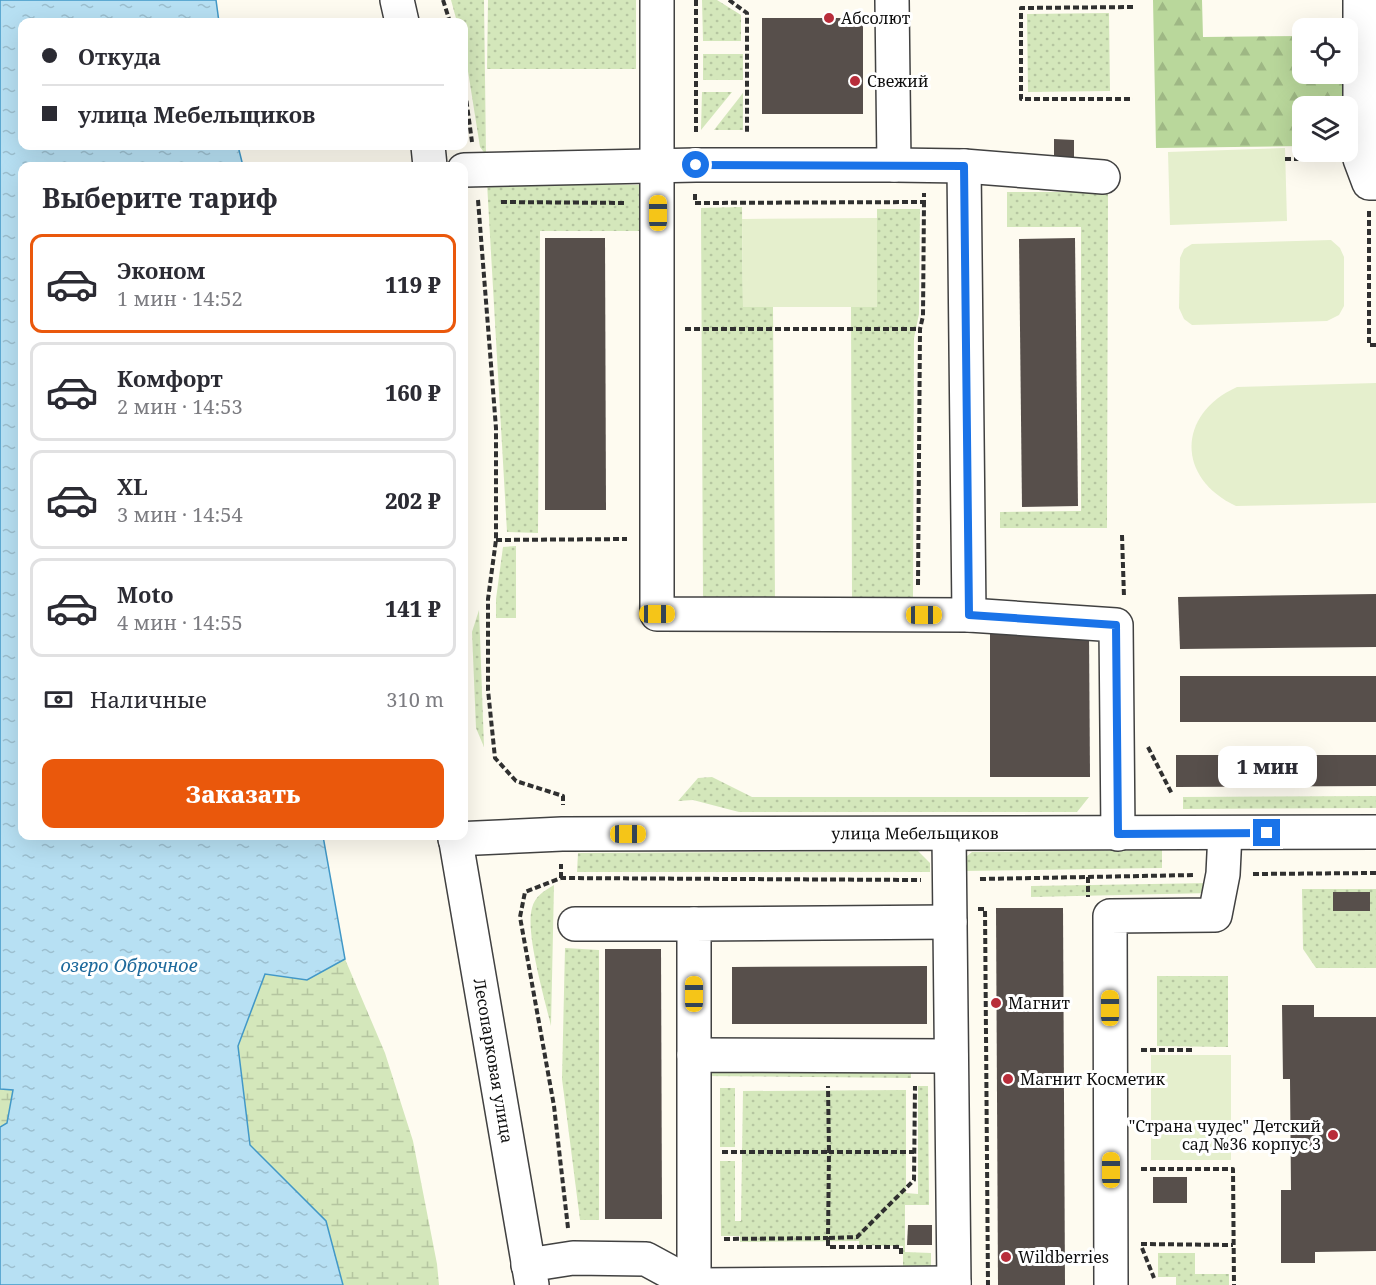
<!DOCTYPE html>
<html lang="ru">
<meta charset="utf-8">
<style>
:root{--surface:#fff;--page:#f2f2f3;--text:#2b2b33;--muted:#7c7c81;--line:#e1e1e2;--accent:#ea580c}
body{margin:0;font-family:"Noto Serif",serif;background:var(--page);color:var(--text);height:100vh;display:flex;flex-direction:column;font-size:22px;white-space:nowrap}
*{box-sizing:border-box;margin:0}
p{font-size:20px;color:var(--muted)}
.icon{flex:none;width:33px;height:33px;fill:none;stroke:currentColor;stroke-width:2;stroke-linecap:round;stroke-linejoin:round}
.map{position:relative;flex:1;overflow:hidden}
.side{position:absolute;left:18px;top:162px;width:450px;height:678px;display:flex;flex-direction:column;background:var(--surface);border-radius:12px;box-shadow:0 6px 24px #0002}
.side>*{flex:none}
.hud{position:absolute;left:18px;top:18px;width:450px;height:132px;border-radius:12px;box-shadow:0 6px 24px #0002;display:grid;align-content:center;height:132px;padding:0 24px;background:var(--surface)}
.buttons{position:absolute;left:1292px;top:18px;display:grid;gap:12px}
.buttons a{display:grid;place-items:center;width:66px;height:66px;border-radius:12px;background:var(--surface);box-shadow:0 6px 24px #0002;font-size:30px}
.end{position:absolute;width:27px;height:27px;margin:-14px;border:8px solid #1a73e8;background:#fff;box-shadow:0 0 0 3px #fff}
.from{border-radius:50%}
.bubble{position:absolute;height:42px;border-radius:12px;background:var(--surface);box-shadow:0 6px 24px #0002;font-size:20px;font-weight:800;line-height:42px;text-align:center}
.car{position:absolute;width:18px;height:36px;margin:-18px -9px;border-radius:8px;box-shadow:0 0 4px 2px #0007;background:linear-gradient(#f5c518 24%,#345 0 40%,#f5c518 0 76%,#345 0 86%,#f5c518 0)}
.hud b{display:flex;align-items:center;gap:21px;height:57px;font-size:22px}
.hud b+b{border-top:2px solid var(--line)}
.hud i{width:15px;height:15px;background:var(--text)}
ul{padding:0;list-style:none}
li{display:flex;align-items:center;gap:18px;height:99px;margin:0 12px 9px;padding:0 12px;border:3px solid var(--line);border-radius:12px}
li div{flex:1}
li b{display:block;font-size:22px}
li em{font-style:normal;font-weight:800}
li.selected{border-color:var(--accent)}
li>.icon{width:54px;height:54px;stroke-width:1.5}
h2{padding:0 24px;font-size:27px;line-height:72px}
.pay{display:flex;align-items:center;gap:15px;height:66px;padding:0 24px;font-size:22px}
.pay p{margin-inline-start:auto}
.button{display:flex;gap:12px;margin-top:auto;padding:12px 24px}
.button a{flex:1;height:69px;border-radius:12px;background:var(--accent);color:#fff;font-size:24px;font-weight:800;line-height:69px;text-align:center}
.map>svg:first-child{display:block}
</style>
<div class="map">
<svg width="1376" height="1285" viewBox="0 0 1376 1285">
<defs>
<pattern id="grass-dots" width="8" height="8" patternUnits="userSpaceOnUse" patternTransform="scale(1.5)"><rect width="8" height="8" fill="#d4e7bb"/><path d="M2 2h.1M6 6h.1" fill="none" stroke="#b5c5a0" stroke-width="1.8" stroke-linecap="round"/></pattern>
<pattern id="forest-firs" width="22" height="20" patternUnits="userSpaceOnUse" patternTransform="scale(1.5)"><rect width="22" height="20" fill="#b9d79b"/><path d="M5 1l3.5 6h-7zM16 11l3.5 6h-7z" fill="#9eb784"/></pattern>
<pattern id="wetland-marsh" width="20" height="14" patternUnits="userSpaceOnUse" patternTransform="scale(1.5)"><rect width="20" height="14" fill="#d4e7bb"/><path d="M1 5h8M5 5V1M11 12h8M15 12V8" fill="none" stroke="#b5c5a0"/></pattern>
<pattern id="water-ripples" width="26" height="14" patternUnits="userSpaceOnUse" patternTransform="scale(1.5)"><rect width="26" height="14" fill="#b7e0f3"/><path d="M2 4q2-2 4 0t4 0M15 11q2-2 4 0t4 0" fill="none" stroke="#9cbfcf"/></pattern>
</defs>
<rect width="100%" height="100%" fill="#fefbf0"/>
<!-- grass -->
<g fill="url(#grass-dots)">
<polygon points="451,0 484,0 486,155 480,147 464,46 464,22 457,22"/>
<polygon points="488,0 636,0 636,69 487,69"/>
<polygon points="702,0 717,0 741,15 741,41 703,41"/>
<polygon points="1109,13 1110,91 1028,92 1027,14"/>
<rect x="703" y="54" width="40" height="26"/>
<polygon points="702,92 732,92 701,130"/>
<polygon points="743,93 743,130 714,130"/>
<polygon points="487,183 642,185 643,231 540,231 538,533 507,532"/>
<polygon points="1007,192 1108,192 1107,528 1000,528 1000,512 1081,511 1081,227 1007,227"/>
<polygon points="742,207 743,307 773,307 775,600 703,600 701,208"/>
<polygon points="877,209 920,209 919,314 914,338 913,598 852,599 851,307 877,307"/>
<polygon points="516,546 516,618 496,618 496,599 503,547"/>
<polygon points="479,610 484,747 476,728 472,632"/>
<polygon points="712,777 752,797 1089,797 1077,812 739,812 693,800 678,801 698,778"/>
<polygon points="1376,796 1376,808 1183,809 1183,797"/>
<polygon points="1162,850 1162,868 962,871 961,861 972,852"/>
<polygon points="918,851 930,863 930,872 577,872 578,853"/>
<polygon points="1211,883 1210,893 1031,897 1031,886"/>
<path d="M554 885 551 1026C545 999 525 933 532 908 535 896 544 891 554 885Z"/>
<polygon points="1302,889 1376,889 1376,968 1316,968 1303,949"/>
<polygon points="565,948 599,950 599,1220 580,1220 562,1079"/>
<polygon points="1157,976 1228,976 1228,1047 1157,1046"/>
<polygon points="701,1068 911,1069 911,1078 701,1076"/>
<polygon points="918,1086 928,1086 929,1205 905,1205 905,1252 931,1253 931,1274 903,1274 903,1246 859,1245 859,1241 740,1242 740,1236 721,1236 720,1161 735,1161 735,1221 741,1221 743,1091 906,1090 906,1193 918,1194"/>
<rect x="720" y="1088" width="15" height="59"/>
<polygon points="1158,1253 1195,1253 1195,1274 1229,1274 1229,1285 1176,1285 1176,1277 1158,1277"/>
</g>
<!-- forest -->
<polygon fill="url(#forest-firs)" points="1153,0 1202,0 1203,37 1302,36 1302,74 1344,74 1344,106 1302,106 1302,146 1156,148"/>
<!-- wetland -->
<g fill="url(#wetland-marsh)">
<polygon points="345,959 385,1053 413,1141 437,1264 439,1285 343,1285 326,1221 250,1145 238,1045 265,974 307,980"/>
<polygon points="0,1089 14,1090 7,1123 0,1127"/>
</g>
<!-- pitch -->
<g fill="#e5efcd">
<polygon points="1285,148 1287,221 1170,225 1168,152"/>
<polygon points="877,218 877,307 743,307 742,219"/>
<polygon points="1331,240 1340,248 1344,257 1344,306 1339,315 1327,321 1192,325 1184,319 1179,308 1180,258 1184,249 1192,244"/>
<path d="M1376 383V503L1236 506C1176 478 1177 414 1237 387Z"/>
<rect x="1151" y="1055" width="80" height="105"/>
</g>
<!-- water -->
<polygon fill="url(#water-ripples)" stroke="#4298c7" stroke-width="1.5" points="0,0 216,0 219,22 22,22 22,146 238,146 243,166 22,166 22,836 323,836 345,959 307,980 265,974 238,1046 250,1145 326,1221 343,1285 0,1285 0,1127 7,1123 13,1090 0,1089"/>
<!-- building -->
<g fill="#574f4b">
<rect x="762" y="18" width="101" height="96"/>
<polygon points="1054,139 1074,140 1074,166 1054,166"/>
<polygon points="545,238 605,238 606,510 545,510"/>
<polygon points="1075,238 1078,506 1022,507 1019,239"/>
<polygon points="1376,594 1376,647 1180,649 1178,597"/>
<polygon points="990,632 1089,632 1090,777 990,777"/>
<rect x="1180" y="676" width="196" height="46"/>
<polygon points="1176,755 1376,755 1376,786 1176,787"/>
<rect x="1333" y="892" width="37" height="19"/>
<polygon points="996,908 1063,908 1065,1285 998,1285"/>
<polygon points="605,949 661,949 662,1219 605,1219"/>
<polygon points="927,966 927,1024 732,1024 732,967"/>
<polygon points="1282,1005 1314,1005 1314,1017 1376,1017 1376,1251 1315,1252 1315,1263 1281,1263 1281,1190 1291,1190 1290,1079 1283,1079"/>
<rect x="1153" y="1177" width="34" height="26"/>
<polygon points="908,1225 932,1225 932,1245 907,1245"/>
</g>
<g fill="none" stroke-linecap="round" stroke-linejoin="round">
<defs>
<g id="minor">
<polyline points="397,0 402,22"/>
<polyline points="657,0 657,614 969,615 1116,625 1118,834"/>
<polyline points="892,0 894,165"/>
<polyline points="1360,0 1360,159 1369,183 1376,183"/>
<polyline points="428,146 430,166"/>
<polyline points="964,166 969,615"/>
<polyline points="464,170 696,165 894,165 964,166 1103,177"/>
<polyline points="949,835 954,1285"/>
<path id="s1" d="M455 836 532 1285"/>
<path id="s2" d="M455 839 562 834 1376 832"/>
<polyline points="575,924 694,924"/>
<polyline points="694,1055 694,924 950,922"/>
<polyline points="528,1265 573,1258 646,1259 694,1285"/>
<polyline points="694,1285 694,1055 951,1056"/>
<polyline points="700,1285 954,1283"/>
<polyline points="1111,1285 1110,916 1215,915 1223,874 1225,833"/>
</g>
</defs>
<!-- minor casing -->
<use href="#minor" stroke="#414141" stroke-width="36"/>
<!-- path -->
<g stroke="#303030" stroke-width="4" stroke-dasharray="6 3" stroke-linecap="butt">
<polyline points="443,0 450,22"/>
<polyline points="696,0 696,135"/>
<polyline points="729,0 747,13 747,134"/>
<polyline points="1133,7 1021,8 1021,99 1133,99"/>
<polyline points="464,83 472,142"/>
<polyline points="1285,159 1332,159"/>
<polyline points="695,194 695,203 924,202 924,193"/>
<polyline points="478,200 496,428 496,540 488,599 488,690 495,758 516,781 563,796 563,805"/>
<polyline points="501,202 627,203"/>
<polyline points="1369,211 1369,345 1376,345"/>
<polyline points="685,329 920,329"/>
<polyline points="1122,535 1124,597"/>
<polyline points="496,540 627,539"/>
<polyline points="918,585 920,329 923,316 924,202"/>
<polyline points="1148,747 1172,794"/>
<polyline points="1253,874 1376,873"/>
<polyline points="1088,877 1088,897"/>
<polyline points="561,878 561,864"/>
<polyline points="980,879 1194,875"/>
<polyline points="978,909 985,909 988,1285"/>
<polyline points="1141,1050 1194,1050"/>
<polyline points="722,1152 829,1152 828,1086"/>
<polyline points="1141,1169 1233,1169 1234,1285"/>
<polyline points="568,1228 554,1106 520,917 525,892 561,878 921,880"/>
<polyline points="724,1239 828,1238 829,1152 914,1152"/>
<polyline points="1141,1244 1233,1245"/>
<polyline points="1142,1248 1154,1278"/>
<polyline points="901,1254 901,1247 828,1247 828,1238 857,1237 914,1180 915,1086"/>
</g>
<!-- minor -->
<use href="#minor" stroke="#fff" stroke-width="33"/>
</g>
<g fill="none" stroke-linecap="round" stroke-linejoin="round">
<!-- route -->
<polyline stroke="#1a73e8" stroke-width="8" points="696,165 964,166 969,615 1116,625 1118,834 1267,833"/>
</g>
<!-- markers -->
<g fill="#b82d3a" stroke="#fff" stroke-width="2">
<circle cx="829" cy="18" r="6"/>
<circle cx="855" cy="81" r="6"/>
<circle cx="996" cy="1003" r="6"/>
<circle cx="1008" cy="1079" r="6"/>
<circle cx="1333" cy="1135" r="6"/>
<circle cx="1006" cy="1257" r="6"/>
</g>
<g text-anchor="middle" stroke-width="6" stroke-linejoin="round" paint-order="stroke">
<!-- poi labels -->
<g font-size="16" fill="#0e0e0e" stroke="#fff" text-anchor="start">
<text x="841" y="24">Абсолют</text>
<text x="867" y="87">Свежий</text>
<text x="1008" y="1009">Магнит</text>
<text x="1020" y="1085">Магнит Косметик</text>
<text x="1321" y="1132" text-anchor="end">"Страна чудес" Детский<tspan x="1321" dy="18">сад №36 корпус 3</tspan></text>
<text x="1018" y="1263">Wildberries</text>
</g>
<!-- street labels -->
<g font-size="16" fill="#0e0e0e" stroke="#fff">
<text dy="6" stroke="none"><textPath href="#s2" startOffset="460">улица Мебельщиков</textPath></text>
<text dy="6" stroke="none"><textPath href="#s1" startOffset="228">Лесопарковая улица</textPath></text>
</g>
<!-- water labels -->
<g font-size="18" font-style="italic" fill="#1d699b" stroke="#fff">
<text x="129" y="972">озеро Оброчное</text>
</g>
</g>
</svg>
<div class="buttons">
<a><svg class="icon" aria-label="locate" viewBox="0 0 24 24"><circle cx="12" cy="12" r="6"/><path d="M12 2v4M12 18v4M2 12h4M18 12h4"/></svg></a>
<a><svg class="icon" aria-label="layers" viewBox="0 0 24 24"><path d="M12 4l9 5-9 5-9-5zM3 14l9 5 9-5"/></svg></a>
</div>
<i class="end from" style="left:696px;top:165px"></i>
<i class="end" style="left:1267px;top:833px"></i>
<div class="bubble" style="left:1218px;top:746px;width:99px">1 мин</div>
<i class="car" style="left:658px;top:213px;rotate:0deg"></i>
<i class="car" style="left:657px;top:614px;rotate:90deg"></i>
<i class="car" style="left:924px;top:615px;rotate:90deg"></i>
<i class="car" style="left:628px;top:834px;rotate:90deg"></i>
<i class="car" style="left:694px;top:994px;rotate:0deg"></i>
<i class="car" style="left:1110px;top:1008px;rotate:0deg"></i>
<i class="car" style="left:1111px;top:1170px;rotate:0deg"></i>
<div class="hud">
<b><i class="from"></i>Откуда</b>
<b><i></i>улица Мебельщиков</b>
</div>
<section class="side">
<h2>Выберите тариф</h2>
<ul>
<li class="selected"><svg class="icon" aria-label="car" viewBox="0 0 24 24"><path d="M5 17H2v-5l4-1 3-4h7l3 4 3 1v5h-3M9 17h6M6 11h13"/><circle cx="7" cy="17" r="2"/><circle cx="17" cy="17" r="2"/></svg><div><b>Эконом</b><p>1 мин · 14:52</p></div><em>119 ₽</em></li>
<li><svg class="icon" aria-label="car" viewBox="0 0 24 24"><path d="M5 17H2v-5l4-1 3-4h7l3 4 3 1v5h-3M9 17h6M6 11h13"/><circle cx="7" cy="17" r="2"/><circle cx="17" cy="17" r="2"/></svg><div><b>Комфорт</b><p>2 мин · 14:53</p></div><em>160 ₽</em></li>
<li><svg class="icon" aria-label="car" viewBox="0 0 24 24"><path d="M5 17H2v-5l4-1 3-4h7l3 4 3 1v5h-3M9 17h6M6 11h13"/><circle cx="7" cy="17" r="2"/><circle cx="17" cy="17" r="2"/></svg><div><b>XL</b><p>3 мин · 14:54</p></div><em>202 ₽</em></li>
<li><svg class="icon" aria-label="car" viewBox="0 0 24 24"><path d="M5 17H2v-5l4-1 3-4h7l3 4 3 1v5h-3M9 17h6M6 11h13"/><circle cx="7" cy="17" r="2"/><circle cx="17" cy="17" r="2"/></svg><div><b>Moto</b><p>4 мин · 14:55</p></div><em>141 ₽</em></li>
</ul>
<div class="pay"><svg class="icon" aria-label="cash" viewBox="0 0 24 24"><path d="M3 7h18v10H3z"/><circle cx="12" cy="12" r="2"/></svg>Наличные<p>310 m</p></div>
<div class="button"><a>Заказать</a></div>
</section>
</div>
